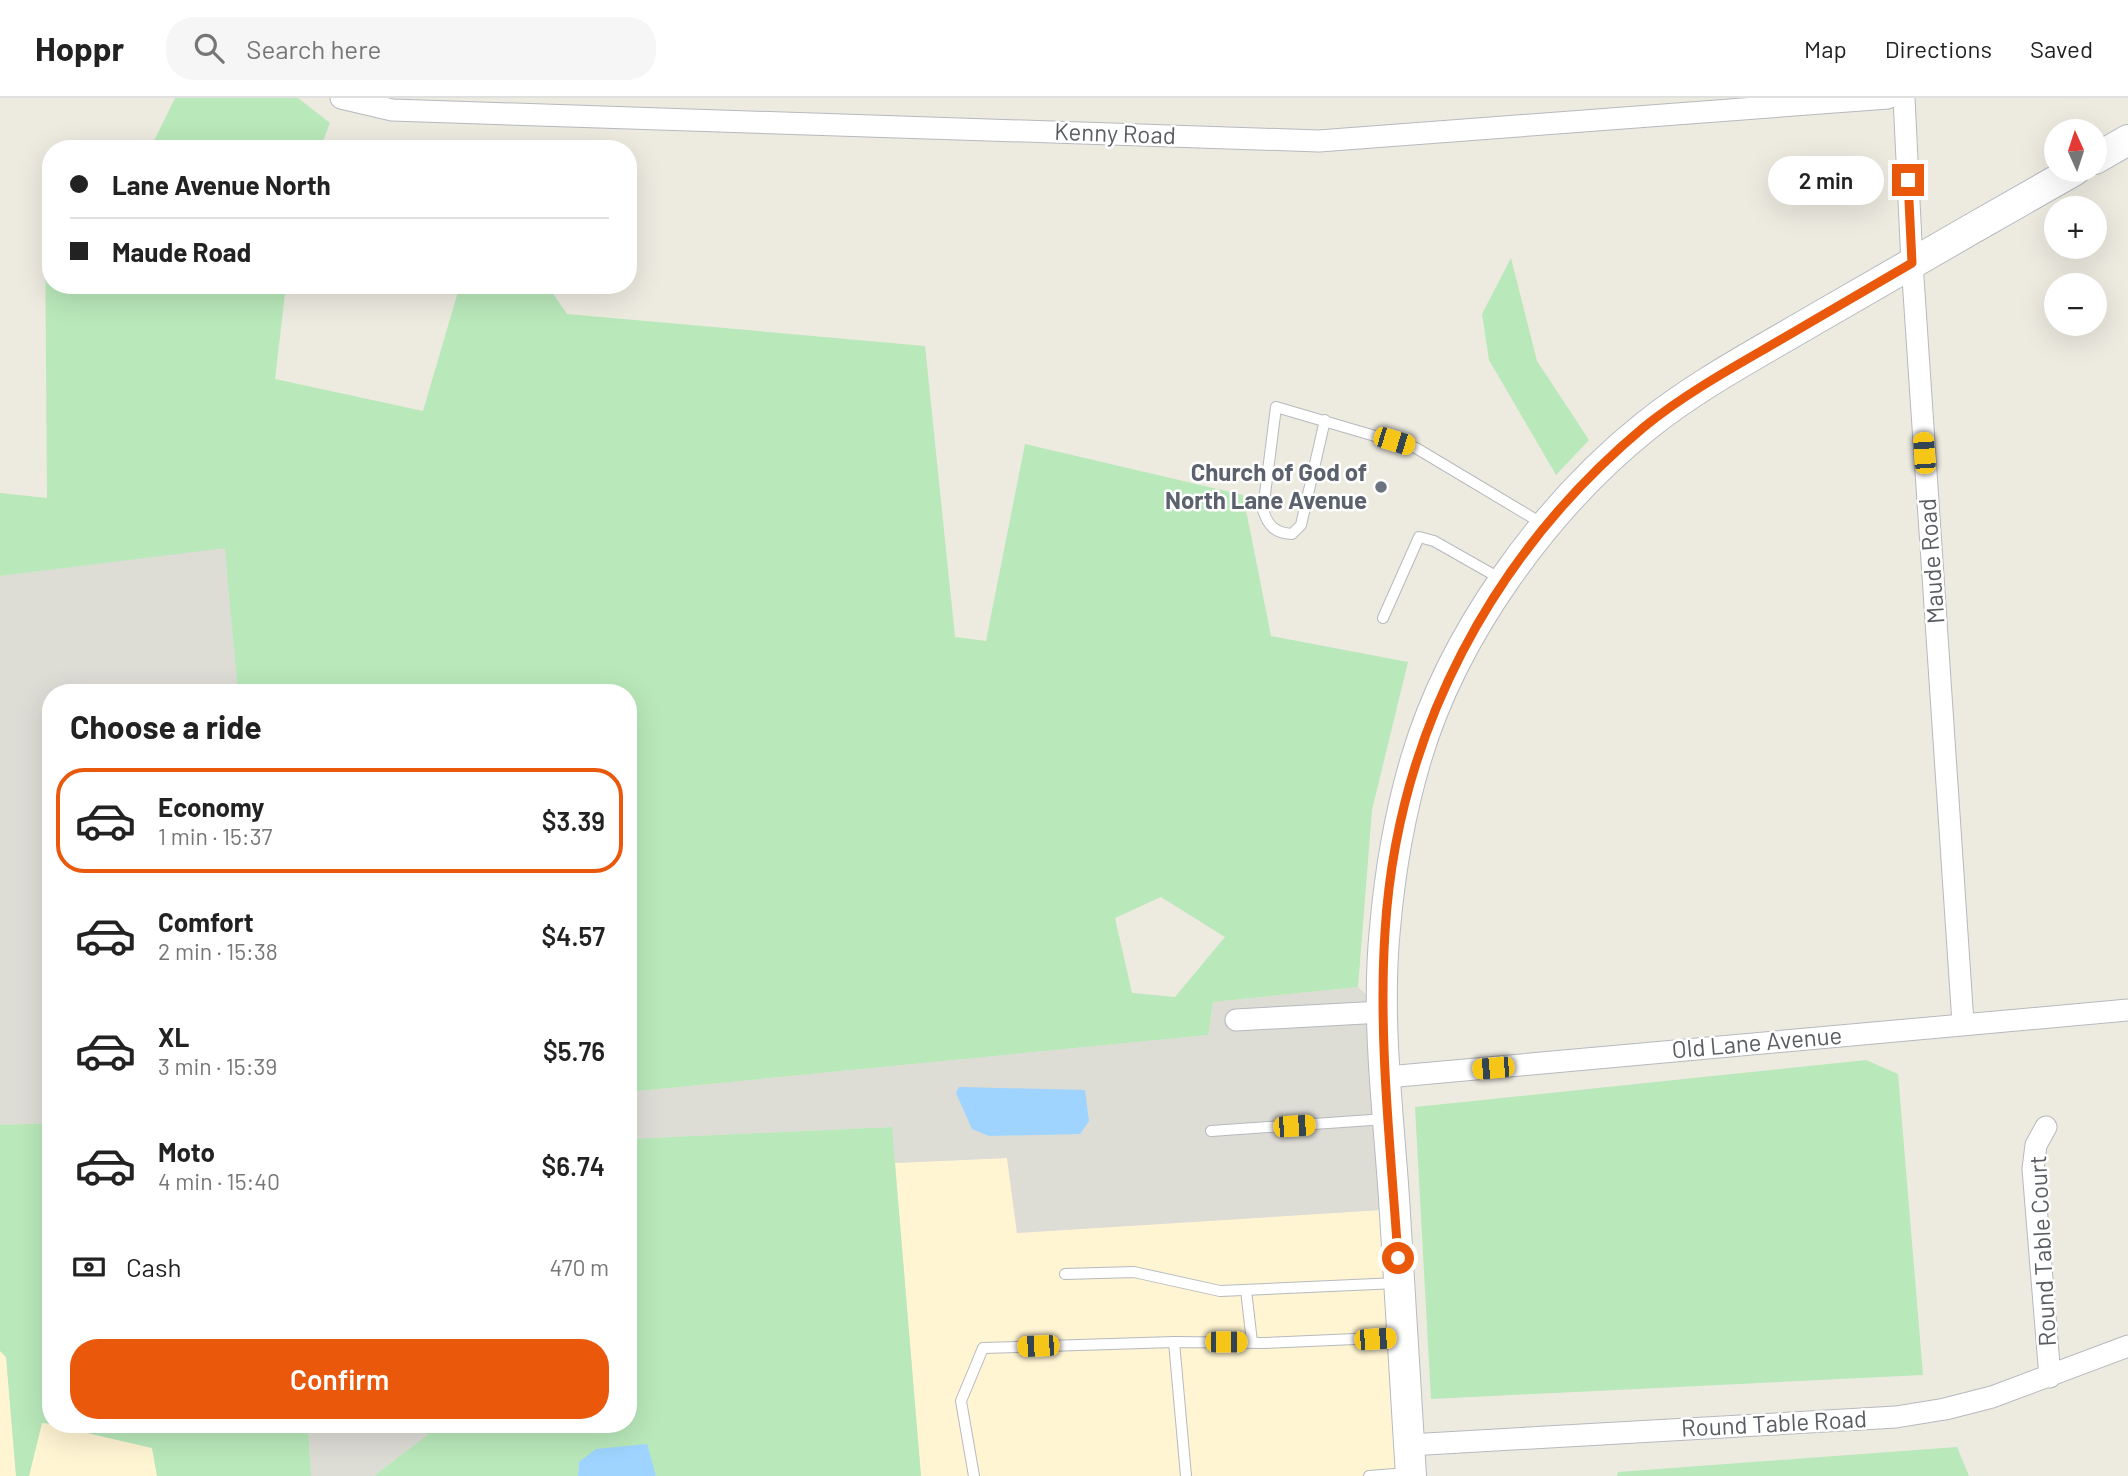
<!DOCTYPE html>
<meta charset="utf-8">
<style>
:root{--surface:#fff;--page:#f6f6f6;--text:#222;--muted:#767676;--line:#e0e0e0;--accent:#ea580c}
body{margin:0;font-family:Barlow,sans-serif;background:var(--page);color:var(--text);height:100vh;display:flex;flex-direction:column;font-size:26px;white-space:nowrap}
*{box-sizing:border-box;margin:0}
p{font-size:23px;color:var(--muted)}
.icon{flex:none;width:38px;height:38px;fill:none;stroke:currentColor;stroke-width:2;stroke-linecap:round;stroke-linejoin:round}
.map{position:relative;flex:1;overflow:hidden}
.drawer{position:absolute;left:42px;top:586px;width:595px;height:749px;display:flex;flex-direction:column;background:var(--surface);border-radius:28px;box-shadow:0 7px 28px #0002}
.drawer>*{flex:none}
.banner{position:absolute;left:42px;top:42px;width:595px;height:154px;border-radius:28px;box-shadow:0 7px 28px #0002;display:grid;align-content:center;height:154px;padding:0 28px;background:var(--surface)}
.needle{width:46px;rotate:357deg}
.controls{position:absolute;left:2044px;top:21px;display:grid;gap:14px}
.controls a{display:grid;place-items:center;width:63px;height:63px;border-radius:50%;background:var(--surface);box-shadow:0 7px 28px #0002;font-size:35px}
.end{position:absolute;width:32px;height:32px;margin:-16px;border:9px solid #ea580c;background:#fff;box-shadow:0 0 0 4px #fff}
.from{border-radius:50%}
.bubble{position:absolute;height:49px;border-radius:24px;background:var(--surface);box-shadow:0 7px 28px #0002;font-size:23px;font-weight:600;line-height:49px;text-align:center}
.car{position:absolute;width:21px;height:42px;margin:-21px -10px;border-radius:9px;box-shadow:0 0 5px 2px #0007;background:linear-gradient(#f5c518 24%,#345 0 40%,#f5c518 0 76%,#345 0 86%,#f5c518 0)}
.banner b{display:flex;align-items:center;gap:24px;height:66px;font-size:26px}
.banner b+b{border-top:2px solid var(--line)}
.banner i{width:18px;height:18px;background:var(--text)}
ul{padding:0;list-style:none}
li{display:flex;align-items:center;gap:21px;height:105px;margin:0 14px 10px;padding:0 14px;border:4px solid transparent;border-radius:28px}
li div{flex:1}
li b{display:block;font-size:26px}
li em{font-style:normal;font-weight:600}
li.active{border-color:var(--accent)}
li>.icon{width:63px;height:63px;stroke-width:1.5}
h2{padding:0 28px;font-size:32px;line-height:84px}
.pay{display:flex;align-items:center;gap:18px;height:77px;padding:0 28px;font-size:26px}
.pay p{margin-inline-start:auto}
.action{display:flex;gap:14px;margin-top:auto;padding:14px 28px}
.action a{flex:1;height:80px;border-radius:28px;background:var(--accent);color:#fff;font-size:28px;font-weight:600;line-height:80px;text-align:center}
header{display:flex;align-items:center;gap:42px;box-sizing:border-box;height:98px;padding:0 35px;background:var(--surface);border-bottom:2px solid var(--line)}
header strong{font-size:33px}
nav{display:flex;gap:38px;margin-inline-start:auto;font-size:24px}
.search{width:490px;height:63px;background:var(--page);display:flex;align-items:center;gap:18px;box-sizing:border-box;padding:0 24px;border-radius:28px;color:var(--muted);font-size:26px}
.map>svg:first-child{display:block}
</style>
<header>
<strong>Hoppr</strong>
<div class="search"><svg class="icon" aria-label="search" viewBox="0 0 24 24"><circle cx="10" cy="10" r="6"/><path d="M15 15l6 6"/></svg>Search here</div>
<nav><a>Map</a><a>Directions</a><a>Saved</a></nav>
</header>
<div class="map">
<svg width="2128" height="1378" viewBox="0 0 2128 1378">
<rect width="100%" height="100%" fill="#edeae0"/>
<!-- commercial -->
<g fill="#fff5d3">
<polygon points="1007,1060 1017,1135 1381,1112 1395,1378 921,1378 895,1065"/>
<polygon points="0,1253 6,1258 16,1378 0,1378"/>
<polygon points="42,1324 152,1350 157,1378 29,1378"/>
</g>
<!-- industrial -->
<g fill="#dddcd5">
<polygon points="226,449 238,595 51,595 51,1025 0,1027 0,478"/>
<polygon points="1358,889 1371,901 1381,1112 1017,1135 1007,1060 895,1065 891,1029 628,1041 628,994 1208,937 1213,904"/>
<polygon points="308,1327 426,1327 427,1337 374,1378 311,1378"/>
</g>
<!-- green -->
<g fill="#b9e8ba" fill-rule="evenodd">
<polygon points="175,0 298,0 330,25 320,51 150,51"/>
<path d="M51 116V187H286L275 281 423 313 460 187H547L567 216 925 248 955 539 986 543 1025 346 1243 397 1271 538 1408 564 1372 712 1358 889 1213 904 1208 937 628 994V595H238L225 450 0 478V395L47 400 45 119ZM1161 799 1225 839 1175 899 1132 895 1115 820Z"/>
<polygon points="1511,160 1537,263 1589,342 1556,377 1489,262 1482,216"/>
<polygon points="1866,962 1898,976 1923,1277 1431,1301 1415,1009"/>
<polygon points="51,1025 51,1326 42,1325 29,1378 16,1378 6,1259 0,1253 0,1027"/>
<polygon points="892,1029 921,1378 656,1378 646,1346 579,1364 578,1378 374,1378 427,1337 426,1327 628,1326 628,1041"/>
<polygon points="52,1327 308,1327 311,1378 157,1378 152,1350"/>
<polygon points="1957,1349 1969,1378 1617,1378 1618,1374"/>
</g>
<!-- water -->
<g fill="#9ed4ff">
<polygon points="959,989 1085,992 1089,1023 1080,1036 989,1038 972,1031 956,995"/>
<polygon points="647,1346 656,1378 578,1378 579,1364 596,1351"/>
</g>
<g fill="none" stroke-linecap="round" stroke-linejoin="round">
<defs>
<g id="lane">
<path d="M1325 322 1301 427 1292 436C1275 435 1268 428 1263 412L1276 309 1416 350 1543 426"/>
<polyline points="1383,520 1419,439 1434,443 1501,481"/>
<polyline points="1211,1033 1386,1021"/>
<polyline points="1065,1176 1134,1174 1220,1193 1397,1185"/>
<polyline points="1246,1192 1252,1244"/>
<polyline points="974,1378 961,1303 983,1250 1174,1244"/>
<polyline points="1186,1378 1174,1244 1266,1245 1400,1239"/>
<polyline points="1369,1378 1408,1375"/>
</g>
<g id="street">
<polyline points="341,0 392,12 1319,43 1888,0"/>
<polyline points="1904,0 1912,165 1963,925"/>
<polyline points="1236,922 1382,914"/>
<polyline points="1387,979 2128,912"/>
<polyline points="2046,1029 2036,1047 2033,1071 2050,1279"/>
<polyline points="1409,1347 1896,1319 1945,1311 1992,1299 2128,1248"/>
</g>
<g id="secondary">
<polyline points="2095,61 2128,42"/>
<path d="M1411 1378C1405 1285 1400 1193 1394 1100 1388 1011 1376 919 1385 830 1390 773 1400 715 1416 661 1453 536 1545 409 1646 328 1697 287 1756 256 1812 223 1900 172 1987 122 2075 72"/>
</g>
</defs>
<!-- lane casing -->
<use href="#lane" stroke="#b6b9be" stroke-width="12"/>
<!-- street casing -->
<use href="#street" stroke="#b6b9be" stroke-width="23"/>
<!-- secondary casing -->
<use href="#secondary" stroke="#b6bac0" stroke-width="32"/>
<!-- lane -->
<use href="#lane" stroke="#fff" stroke-width="10"/>
<!-- street -->
<use href="#street" stroke="#fff" stroke-width="21"/>
<!-- secondary -->
<use href="#secondary" stroke="#fff" stroke-width="30"/>
</g>
<g fill="none" stroke-linecap="round" stroke-linejoin="round">
<!-- route -->
<path stroke="#ea580c" stroke-width="9" d="M1398 1160C1391 1052 1378 942 1385 834 1397 635 1492 456 1644 329 1681 299 1723 275 1763 252 1812 223 1862 194 1912 165L1908 82"/>
</g>
<!-- markers -->
<circle fill="#6b7280" stroke="#fff" stroke-width="2.5" cx="1381" cy="389" r="7"/>
<g text-anchor="middle" stroke-width="5" stroke-linejoin="round" paint-order="stroke">
<!-- street labels -->
<g font-size="24" fill="#595d62" stroke="#fff">
<text transform="translate(1115 36) rotate(2)" y="8">Kenny Road</text>
<text transform="translate(1932 463) rotate(-94)" y="8">Maude Road</text>
<text transform="translate(1757 945) rotate(-5)" y="8">Old Lane Avenue</text>
<text transform="translate(2043 1153) rotate(-93)" y="8">Round Table Court</text>
<text transform="translate(1774 1326) rotate(-3)" y="8">Round Table Road</text>
</g>
<!-- worship labels -->
<g font-size="24" font-weight="bold" fill="#5b616d" stroke="#fff" text-anchor="end">
<text x="1367" y="383">Church of God of<tspan x="1367" dy="28">North Lane Avenue</tspan></text>
</g>
</g>
</svg>
<div class="controls">
<a><svg class="needle" viewBox="-14 -14 28 28"><path d="M0-13l5 13h-10z" fill="#e53935"/><path d="M0 13l5-13h-10z" fill="#767676"/></svg></a>
<a>+</a>
<a>−</a>
</div>
<i class="end from" style="left:1398px;top:1160px"></i>
<i class="end" style="left:1908px;top:82px"></i>
<div class="bubble" style="left:1768px;top:58px;width:116px">2 min</div>
<i class="car" style="left:1394px;top:343px;rotate:107deg"></i>
<i class="car" style="left:1924px;top:355px;rotate:356deg"></i>
<i class="car" style="left:1493px;top:970px;rotate:265deg"></i>
<i class="car" style="left:1294px;top:1028px;rotate:86deg"></i>
<i class="car" style="left:1375px;top:1241px;rotate:86deg"></i>
<i class="car" style="left:1226px;top:1244px;rotate:90deg"></i>
<i class="car" style="left:1038px;top:1248px;rotate:268deg"></i>
<div class="banner">
<b><i class="from"></i>Lane Avenue North</b>
<b><i></i>Maude Road</b>
</div>
<section class="drawer">
<h2>Choose a ride</h2>
<ul>
<li class="active"><svg class="icon" aria-label="car" viewBox="0 0 24 24"><path d="M5 17H2v-5l4-1 3-4h7l3 4 3 1v5h-3M9 17h6M6 11h13"/><circle cx="7" cy="17" r="2"/><circle cx="17" cy="17" r="2"/></svg><div><b>Economy</b><p>1 min · 15:37</p></div><em>$3.39</em></li>
<li><svg class="icon" aria-label="car" viewBox="0 0 24 24"><path d="M5 17H2v-5l4-1 3-4h7l3 4 3 1v5h-3M9 17h6M6 11h13"/><circle cx="7" cy="17" r="2"/><circle cx="17" cy="17" r="2"/></svg><div><b>Comfort</b><p>2 min · 15:38</p></div><em>$4.57</em></li>
<li><svg class="icon" aria-label="car" viewBox="0 0 24 24"><path d="M5 17H2v-5l4-1 3-4h7l3 4 3 1v5h-3M9 17h6M6 11h13"/><circle cx="7" cy="17" r="2"/><circle cx="17" cy="17" r="2"/></svg><div><b>XL</b><p>3 min · 15:39</p></div><em>$5.76</em></li>
<li><svg class="icon" aria-label="car" viewBox="0 0 24 24"><path d="M5 17H2v-5l4-1 3-4h7l3 4 3 1v5h-3M9 17h6M6 11h13"/><circle cx="7" cy="17" r="2"/><circle cx="17" cy="17" r="2"/></svg><div><b>Moto</b><p>4 min · 15:40</p></div><em>$6.74</em></li>
</ul>
<div class="pay"><svg class="icon" aria-label="cash" viewBox="0 0 24 24"><path d="M3 7h18v10H3z"/><circle cx="12" cy="12" r="2"/></svg>Cash<p>470 m</p></div>
<div class="action"><a>Confirm</a></div>
</section>
</div>
